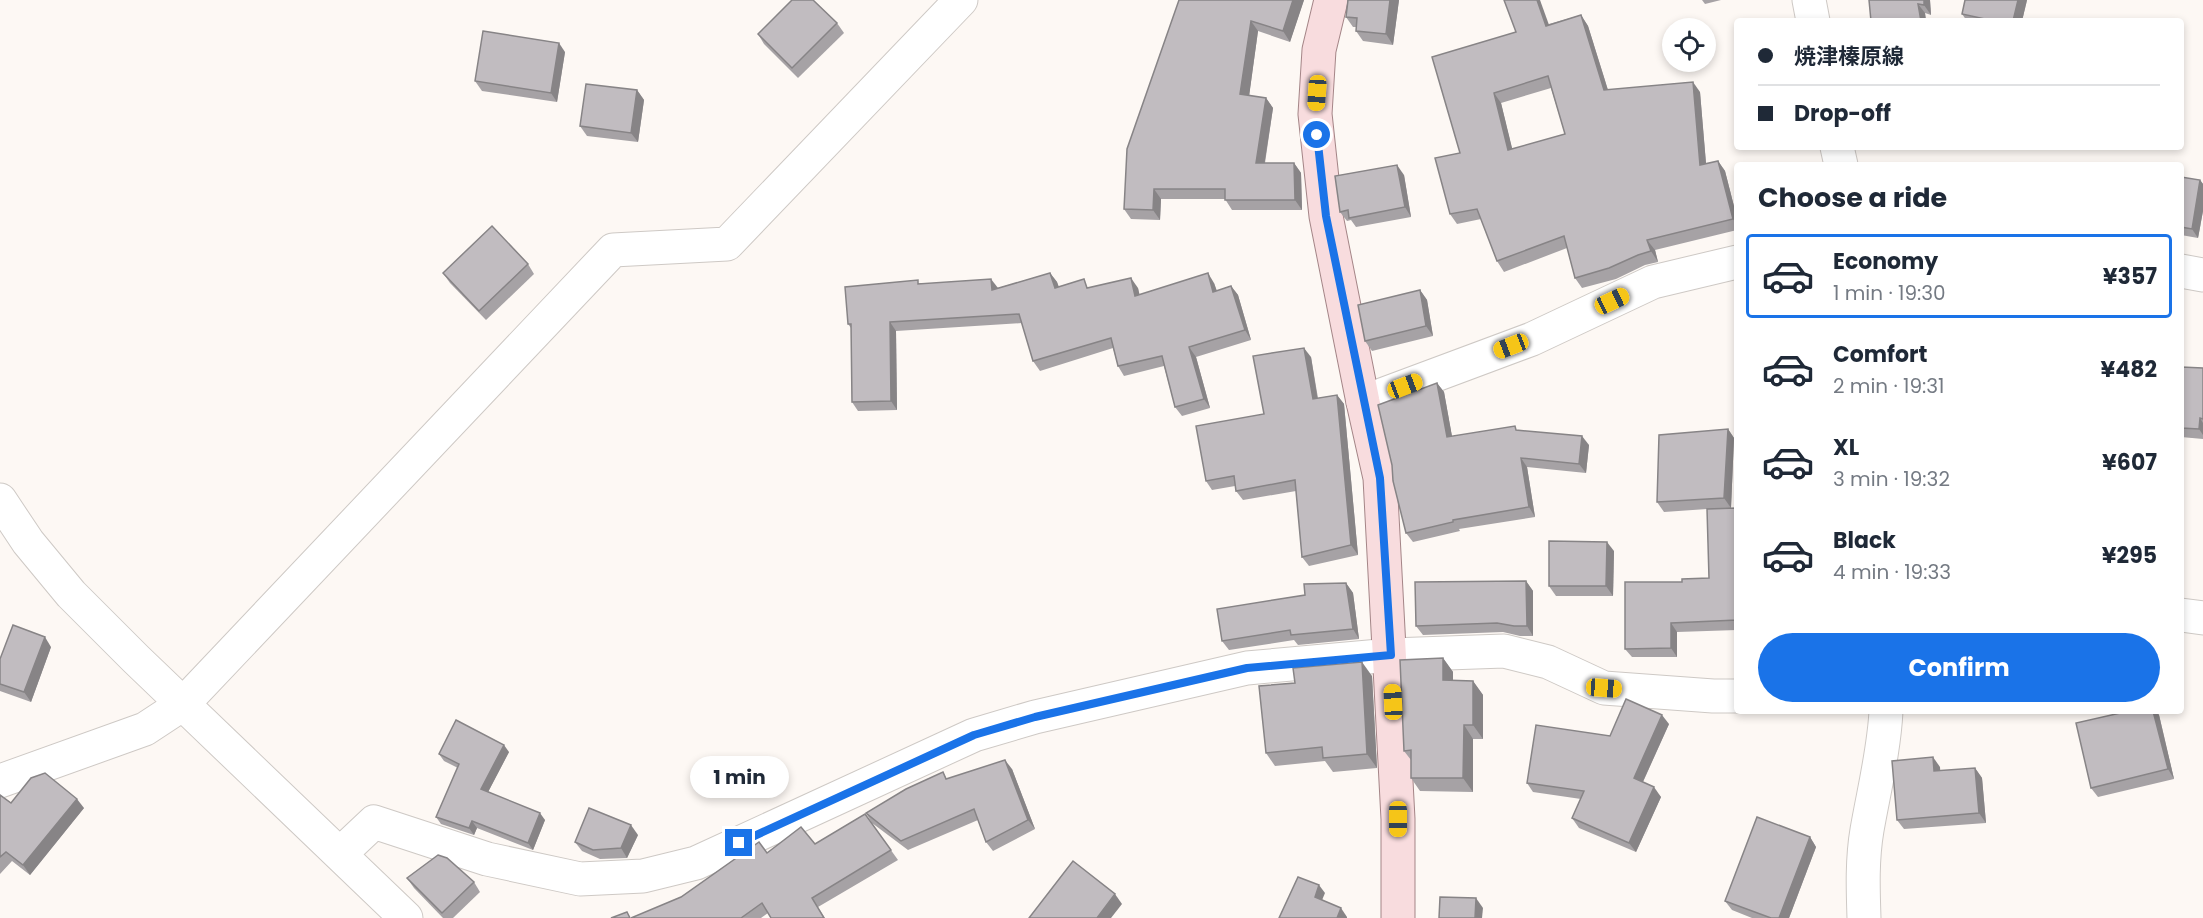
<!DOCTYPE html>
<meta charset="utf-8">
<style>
:root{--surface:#fff;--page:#f6f6f7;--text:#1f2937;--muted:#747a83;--line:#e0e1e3;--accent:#1a73e8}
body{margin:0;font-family:Poppins,"Noto Sans JP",sans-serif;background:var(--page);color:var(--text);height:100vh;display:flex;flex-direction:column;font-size:22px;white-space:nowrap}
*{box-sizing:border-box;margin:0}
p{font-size:20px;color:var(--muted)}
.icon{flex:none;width:33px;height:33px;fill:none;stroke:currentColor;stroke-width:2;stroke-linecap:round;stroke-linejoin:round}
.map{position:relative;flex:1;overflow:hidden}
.drawer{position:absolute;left:1734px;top:162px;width:450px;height:552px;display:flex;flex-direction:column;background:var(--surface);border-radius:6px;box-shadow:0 3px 9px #0003}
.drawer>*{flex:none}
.top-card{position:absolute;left:1734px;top:18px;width:450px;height:132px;border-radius:6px;box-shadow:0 3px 9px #0003;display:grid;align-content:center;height:132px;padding:0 24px;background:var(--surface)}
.buttons{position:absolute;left:1662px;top:18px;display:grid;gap:12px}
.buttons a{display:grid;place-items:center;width:54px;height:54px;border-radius:50%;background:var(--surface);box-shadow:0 3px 9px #0003;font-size:30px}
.end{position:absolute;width:27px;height:27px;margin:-14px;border:8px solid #1a73e8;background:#fff;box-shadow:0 0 0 3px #fff}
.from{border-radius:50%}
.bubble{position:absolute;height:42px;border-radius:21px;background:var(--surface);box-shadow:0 3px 9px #0003;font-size:20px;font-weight:700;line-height:42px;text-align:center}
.car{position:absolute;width:18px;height:36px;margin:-18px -9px;border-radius:8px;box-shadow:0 0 4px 2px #0007;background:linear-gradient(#f5c518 24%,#345 0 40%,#f5c518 0 76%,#345 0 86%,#f5c518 0)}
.top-card b{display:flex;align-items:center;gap:21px;height:57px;font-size:22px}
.top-card b+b{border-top:2px solid var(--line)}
.top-card i{width:15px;height:15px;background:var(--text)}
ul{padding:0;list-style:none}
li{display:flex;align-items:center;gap:18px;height:84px;margin:0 12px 9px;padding:0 12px;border:3px solid transparent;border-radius:6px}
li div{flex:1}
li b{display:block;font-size:22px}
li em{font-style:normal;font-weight:700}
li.on{border-color:var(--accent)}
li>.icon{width:54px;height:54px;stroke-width:1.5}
h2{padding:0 24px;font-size:27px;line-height:72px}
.cta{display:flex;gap:12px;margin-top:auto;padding:12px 24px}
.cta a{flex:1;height:69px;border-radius:36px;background:var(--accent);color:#fff;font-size:24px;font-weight:700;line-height:69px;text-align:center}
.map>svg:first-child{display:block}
</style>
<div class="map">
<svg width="2203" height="918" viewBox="0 0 2203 918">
<rect width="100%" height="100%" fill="#fdf8f4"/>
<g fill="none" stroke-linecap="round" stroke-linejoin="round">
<defs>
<g id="minor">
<polyline points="1809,0 1813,21"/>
<polyline points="1837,147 1841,165"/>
<polyline points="2181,271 2203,275"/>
<polyline points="1363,402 1532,339 1653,282 1737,262"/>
<polyline points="2181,615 2203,618"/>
<polyline points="0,781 145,729 183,704 613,250 727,244 961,0"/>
<polyline points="340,854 374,822 487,859 580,879 643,876 696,863 974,735 1035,717 1247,668 1391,655 1504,651 1548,662 1604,688 1713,696 1737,696"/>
<path d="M1864 918C1863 889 1862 859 1867 830 1874 790 1884 751 1886 711"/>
</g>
<polyline id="tertiary" points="0,500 28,542 71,594 136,659 406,918"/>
<polyline id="primary" points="1331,0 1319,50 1315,114 1326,216 1363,402 1380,478 1398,819 1398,918"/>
</defs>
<!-- minor casing -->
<use href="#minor" stroke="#cec9c5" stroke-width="35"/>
<!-- tertiary casing -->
<use href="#tertiary" stroke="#cec9c5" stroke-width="35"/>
<!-- primary casing -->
<use href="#primary" stroke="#a48587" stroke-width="35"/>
<!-- minor -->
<use href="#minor" stroke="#fff" stroke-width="33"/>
<!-- tertiary -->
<use href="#tertiary" stroke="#fff" stroke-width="33"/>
<!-- primary -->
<use href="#primary" stroke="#f8dcde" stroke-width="33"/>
</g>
<!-- wall -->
<g fill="#a6a2a5" fill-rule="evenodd">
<polygon points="1179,0 1304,0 1290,42 1258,31 1249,96 1266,98 1273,108 1265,163 1294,163 1301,173 1302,210 1232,210 1225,199 1161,199 1160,220 1131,219 1124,209"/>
<polygon points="1347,0 1399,0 1393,45 1363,41 1356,31 1356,27 1353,27 1346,17 1348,1"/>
<polygon points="1702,0 1721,0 1705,4"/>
<polygon points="1930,0 1931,15 1925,13 1926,21 1871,21"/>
<polygon points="1965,0 2027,0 2022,21 1967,21 1962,14"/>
<path d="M1581 15 1588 26 1608 90 1700 92 1706 164 1718 161 1725 171 1737 218V230L1655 250 1658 262 1645 265 1616 279 1582 288 1575 278 1567 248 1504 272 1497 261 1481 219 1457 224 1450 214 1460 153 1432 57ZM1551 88 1565 134 1512 149 1501 103Z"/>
<polygon points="837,23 844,33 798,78 764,44 758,34"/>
<polygon points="565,52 557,102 482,91 475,81"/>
<polygon points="637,90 644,100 638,142 587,136 580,126"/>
<polygon points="1404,175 1411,217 1356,227 1351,220 1347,221 1340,212"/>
<polygon points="2181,177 2200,180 2203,184 2203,211 2198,238 2181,235"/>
<polygon points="528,264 534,274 486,320 450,283 443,273"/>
<polygon points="1050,273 1057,282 1059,287 1138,288 1139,295 1214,283 1217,291 1231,286 1238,295 1251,340 1196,357 1210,408 1182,416 1175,407 1164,366 1124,376 1118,366 1113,348 1040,371 1033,361 1022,323 896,331 897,410 858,411 852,402 851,328 848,324 920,283 998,288"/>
<polygon points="1420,290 1427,300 1433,336 1372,351 1365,341"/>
<polygon points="1311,357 1318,398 1337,395 1344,404 1358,555 1309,566 1302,557 1296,491 1243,500 1236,491 1235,486 1212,490 1206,481 1264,414"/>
<polygon points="2181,367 2203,368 2203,439 2181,437"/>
<polygon points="1437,383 1444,392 1452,437 1518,430 1589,445 1586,473 1527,467 1535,517 1459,529 1460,531 1413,542 1406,533"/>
<polygon points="1728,429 1734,438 1731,508 1737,508 1737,630 1677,632 1677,657 1632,657 1625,649 1682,582 1709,578 1707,509 1664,512 1657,502"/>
<polygon points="1614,551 1613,596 1556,596 1549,586"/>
<polygon points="1526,581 1533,591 1533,636 1520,636 1503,632 1423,635 1416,626"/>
<polygon points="1346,583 1353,593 1359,639 1298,645 1294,640 1229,650 1222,641 1305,595"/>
<polygon points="51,647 31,702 0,691 0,659"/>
<polygon points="1443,658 1453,672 1453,681 1473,681 1483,695 1483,739 1473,739 1473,792 1420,791 1411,778 1411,760 1404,751"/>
<polygon points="1372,676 1377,768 1333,772 1325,761 1275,766 1266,753"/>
<polygon points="2129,711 2156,711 2159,715 2174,779 2098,797 2091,788"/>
<polygon points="1669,724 1643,782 1661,797 1636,852 1579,828 1572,818 1581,799 1533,792 1527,783 1610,736"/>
<polygon points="509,752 488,792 545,820 533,850 477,828 474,835 441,824 436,817 458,768 444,761 439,754"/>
<polygon points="1940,767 1940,771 1975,768 1982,778 1986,823 1904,829 1897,820"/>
<polygon points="1012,769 1035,829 993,851 986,842 978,820 908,850 872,823 866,813 943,772 947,779"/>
<polygon points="0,795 11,803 84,808 30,875 12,861 0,874"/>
<polygon points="865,814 898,860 818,907 825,918 771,918 768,913 761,918 611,918 632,918 681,897 767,853 815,844"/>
<polygon points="638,835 627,858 600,859 582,851 575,842"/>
<polygon points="1810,837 1816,847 1789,918 1752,918 1732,910 1725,901"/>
<polygon points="407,878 474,882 480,892 453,918 443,918 414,888"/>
</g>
<!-- shaded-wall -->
<g fill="#878486">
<polygon points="1293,0 1304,0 1290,42 1283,31"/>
<polygon points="1390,0 1399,0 1393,45 1386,34"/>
<polygon points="1537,0 1540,0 1553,36 1546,26"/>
<polygon points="1924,0 1930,0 1931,15 1924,5"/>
<polygon points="2018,0 2027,0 2022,21 2013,21"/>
<polygon points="1918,4 1925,13 1926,21 1921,21"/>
<polygon points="1581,15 1588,26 1611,100 1604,90"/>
<polygon points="1251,21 1258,31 1248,104 1240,94"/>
<polygon points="559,43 565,52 557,102 551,93"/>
<polygon points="1693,82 1700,92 1707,175 1700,165"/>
<polygon points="637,90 644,100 638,142 631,133"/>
<polygon points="1494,93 1501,103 1515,160 1508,150"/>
<polygon points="1266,98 1273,108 1263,173 1256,163"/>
<polygon points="1718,161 1725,171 1737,218 1737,225 1733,219"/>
<polygon points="1294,163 1301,173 1302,210 1295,200"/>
<polygon points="1397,165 1404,175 1411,217 1405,207"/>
<polygon points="2200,180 2203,184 2203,211 2198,238 2192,229"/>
<polygon points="1154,189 1161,199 1160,220 1153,210"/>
<polygon points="1647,240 1655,250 1658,262 1651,251"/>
<polygon points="1050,273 1057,282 1062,297 1055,288"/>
<polygon points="1208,273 1214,283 1220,301 1213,292"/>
<polygon points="1131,278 1138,288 1142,305 1135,296"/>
<polygon points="991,279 998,288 992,290"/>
<polygon points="1231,286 1238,295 1251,340 1245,330"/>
<polygon points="1420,290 1427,300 1433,336 1426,326"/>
<polygon points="890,322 896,331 897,410 891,401"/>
<polygon points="1189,347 1196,357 1210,408 1204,399"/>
<polygon points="1304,348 1311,357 1319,408 1313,399"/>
<polygon points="1437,383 1444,392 1454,447 1447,437"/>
<polygon points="1337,395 1344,404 1358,555 1351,545"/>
<polygon points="2200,418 2203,423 2203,435 2199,429"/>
<polygon points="1728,429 1734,438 1731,508 1724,498"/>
<polygon points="1582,436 1589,445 1586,473 1579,464"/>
<polygon points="1521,458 1527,467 1535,517 1529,507"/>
<polygon points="1607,542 1614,551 1613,596 1606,586"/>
<polygon points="1526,581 1533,591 1533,636 1527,626"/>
<polygon points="1346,583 1353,593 1359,639 1353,629"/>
<polygon points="1671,623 1677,632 1677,657 1671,648"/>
<polygon points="45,637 51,647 31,702 24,692"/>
<polygon points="1443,658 1453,672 1453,694 1443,680"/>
<polygon points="1362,662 1372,676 1377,768 1367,754"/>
<polygon points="1473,681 1483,695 1483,739 1473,725"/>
<polygon points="2153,711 2156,711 2159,715 2174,779 2168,769"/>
<polygon points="1662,715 1669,724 1640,788 1634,778"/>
<polygon points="1464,725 1473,739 1473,792 1463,778"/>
<polygon points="504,745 509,752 486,796 481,789"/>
<polygon points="1933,757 1940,767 1941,781 1934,771"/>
<polygon points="1005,760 1012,769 1035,829 1028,820"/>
<polygon points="1975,768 1982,778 1986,823 1979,813"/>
<polygon points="1654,787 1661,797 1636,852 1629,843"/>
<polygon points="77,799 84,808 30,875 23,865"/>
<polygon points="540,813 545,820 533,850 528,843"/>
<polygon points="472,821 477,828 474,835 469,828"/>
<polygon points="631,825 638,835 627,858 621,848"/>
<polygon points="1810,837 1816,847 1789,918 1779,918"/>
<polygon points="1319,885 1325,893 1320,905 1315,897"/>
<polygon points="1115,894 1122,904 1111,918 1097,918"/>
<polygon points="1476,898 1483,908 1482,918 1475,918"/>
<polygon points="1341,908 1347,917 1347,918 1337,918"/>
</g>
<!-- building -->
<g fill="#c1bcc0" stroke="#878486" stroke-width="1.5" fill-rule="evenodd">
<polygon points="792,0 813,0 837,23 792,68 758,34"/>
<polygon points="1179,0 1293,0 1283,31 1251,21 1240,94 1266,98 1256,163 1294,163 1295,200 1225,200 1225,189 1154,189 1153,210 1124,209 1127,149"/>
<polygon points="1348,0 1390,0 1386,34 1356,31 1357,18 1346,17"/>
<path d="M1504 0H1537L1546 26 1581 15 1604 90 1693 82 1700 165 1718 161 1733 219 1647 240 1651 251 1638 255 1609 268 1575 278 1564 236 1497 261 1477 209 1450 214 1435 158 1460 153 1432 57 1516 32ZM1548 76 1565 134 1508 150 1494 93Z"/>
<polygon points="1869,0 1924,0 1924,5 1918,4 1921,21 1871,21"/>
<polygon points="1965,0 2018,0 2013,21 1994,21 1962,14"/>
<polygon points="483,31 559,43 551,93 475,81"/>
<polygon points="586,84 637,90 631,133 580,126"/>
<polygon points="1397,165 1405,207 1349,218 1348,210 1340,212 1335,176"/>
<polygon points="2181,177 2200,180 2192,229 2181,227"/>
<polygon points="492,226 528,264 479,311 443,273"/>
<polygon points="1050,273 1055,288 1084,279 1087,288 1131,278 1135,296 1208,273 1213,292 1231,286 1245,330 1189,347 1204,399 1175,407 1162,356 1118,366 1111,338 1033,361 1019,314 890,322 891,401 852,402 851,324 848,324 845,287 918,280 918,284 991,279 992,290"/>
<polygon points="1420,290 1426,326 1365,341 1358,305"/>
<polygon points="1304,348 1313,399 1337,395 1351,545 1302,557 1295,480 1236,491 1234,476 1206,481 1196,426 1264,414 1253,356"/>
<polygon points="2181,367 2203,368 2203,419 2200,418 2199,429 2181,428"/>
<polygon points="1437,383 1447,437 1515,426 1516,430 1582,436 1579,464 1521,458 1529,507 1453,520 1453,522 1406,533 1393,481 1392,465 1378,405"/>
<polygon points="1728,429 1724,498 1657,502 1659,435"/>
<polygon points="1737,508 1737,620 1671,623 1671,648 1625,649 1625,582 1682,582 1682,579 1709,578 1707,509"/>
<polygon points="1549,541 1607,542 1606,586 1549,586"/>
<polygon points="1526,581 1527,626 1514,626 1497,623 1416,626 1415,582"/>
<polygon points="1346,583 1353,629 1291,635 1290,630 1222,641 1217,609 1305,595 1304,584"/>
<polygon points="13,625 45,637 24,692 0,684 0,659"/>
<polygon points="1443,658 1443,680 1473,681 1473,725 1464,725 1463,778 1411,778 1411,750 1404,751 1400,660"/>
<polygon points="1362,662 1367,754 1323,758 1322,747 1266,753 1259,686 1295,683 1293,668"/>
<polygon points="1626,699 1662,715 1634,778 1654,787 1629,843 1572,818 1584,791 1527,783 1536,725 1610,736"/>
<polygon points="2129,711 2153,711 2168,769 2091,788 2076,723"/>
<polygon points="456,720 504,745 481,789 540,813 528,843 472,821 469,828 436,817 459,764 439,754"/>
<polygon points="1933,757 1934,771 1975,768 1979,813 1897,820 1892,761"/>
<polygon points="1005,760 1028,820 986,842 974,809 901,841 866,813 906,789 943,772 946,779"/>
<polygon points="45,773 77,799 23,865 6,852 0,857 0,795 11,803 31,778"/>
<polygon points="589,808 631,825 621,848 593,850 575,842"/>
<polygon points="865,814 891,850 812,898 824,918 771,918 762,903 741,918 631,918 681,897 759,842 767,853 801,827 815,844"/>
<polygon points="1757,817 1810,837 1779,918 1771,918 1725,901"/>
<polygon points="438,855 447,858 474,882 442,913 407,878"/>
<polygon points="1073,861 1115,894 1097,918 1029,918"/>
<polygon points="1298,877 1319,885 1315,897 1341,908 1337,918 1279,918"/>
<polygon points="1440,897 1476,898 1475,918 1439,918"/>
<polygon points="627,912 630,918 611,918"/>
</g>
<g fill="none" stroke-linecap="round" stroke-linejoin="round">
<!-- route -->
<polyline stroke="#1a73e8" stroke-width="8" points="739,843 974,735 1035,717 1247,668 1391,655 1380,478 1326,216 1317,135"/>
</g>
</svg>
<div class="buttons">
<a><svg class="icon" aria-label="locate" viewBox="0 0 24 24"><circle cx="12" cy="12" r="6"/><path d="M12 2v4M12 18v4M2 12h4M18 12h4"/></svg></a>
</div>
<i class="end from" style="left:1317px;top:135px"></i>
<i class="end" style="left:739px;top:843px"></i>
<div class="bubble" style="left:690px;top:756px;width:99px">1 min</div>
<i class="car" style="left:1317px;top:93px;rotate:184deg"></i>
<i class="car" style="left:1612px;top:301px;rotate:65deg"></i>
<i class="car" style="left:1511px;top:346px;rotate:249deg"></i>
<i class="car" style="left:1405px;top:386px;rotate:69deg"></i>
<i class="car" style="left:1604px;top:688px;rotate:94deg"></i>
<i class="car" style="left:1393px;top:702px;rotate:357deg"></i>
<i class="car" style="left:1398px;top:819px;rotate:180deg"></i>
<div class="top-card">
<b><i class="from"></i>焼津榛原線</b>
<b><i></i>Drop-off</b>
</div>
<section class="drawer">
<h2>Choose a ride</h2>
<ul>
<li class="on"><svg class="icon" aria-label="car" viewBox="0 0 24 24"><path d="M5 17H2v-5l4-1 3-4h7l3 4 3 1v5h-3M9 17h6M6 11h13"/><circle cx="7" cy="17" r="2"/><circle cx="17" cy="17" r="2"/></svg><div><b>Economy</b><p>1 min · 19:30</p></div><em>¥357</em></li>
<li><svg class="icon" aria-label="car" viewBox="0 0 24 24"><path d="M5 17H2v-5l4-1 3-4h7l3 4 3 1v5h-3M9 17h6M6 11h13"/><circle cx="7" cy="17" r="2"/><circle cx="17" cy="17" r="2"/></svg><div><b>Comfort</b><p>2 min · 19:31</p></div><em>¥482</em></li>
<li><svg class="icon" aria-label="car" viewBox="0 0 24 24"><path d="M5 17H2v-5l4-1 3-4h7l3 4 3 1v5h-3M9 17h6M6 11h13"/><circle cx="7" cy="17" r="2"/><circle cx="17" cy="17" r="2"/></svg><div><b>XL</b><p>3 min · 19:32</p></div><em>¥607</em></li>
<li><svg class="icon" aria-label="car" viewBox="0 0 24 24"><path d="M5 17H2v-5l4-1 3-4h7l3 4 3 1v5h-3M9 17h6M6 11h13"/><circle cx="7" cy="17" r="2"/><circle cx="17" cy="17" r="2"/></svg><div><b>Black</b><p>4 min · 19:33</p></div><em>¥295</em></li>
</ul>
<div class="cta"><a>Confirm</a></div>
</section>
</div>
